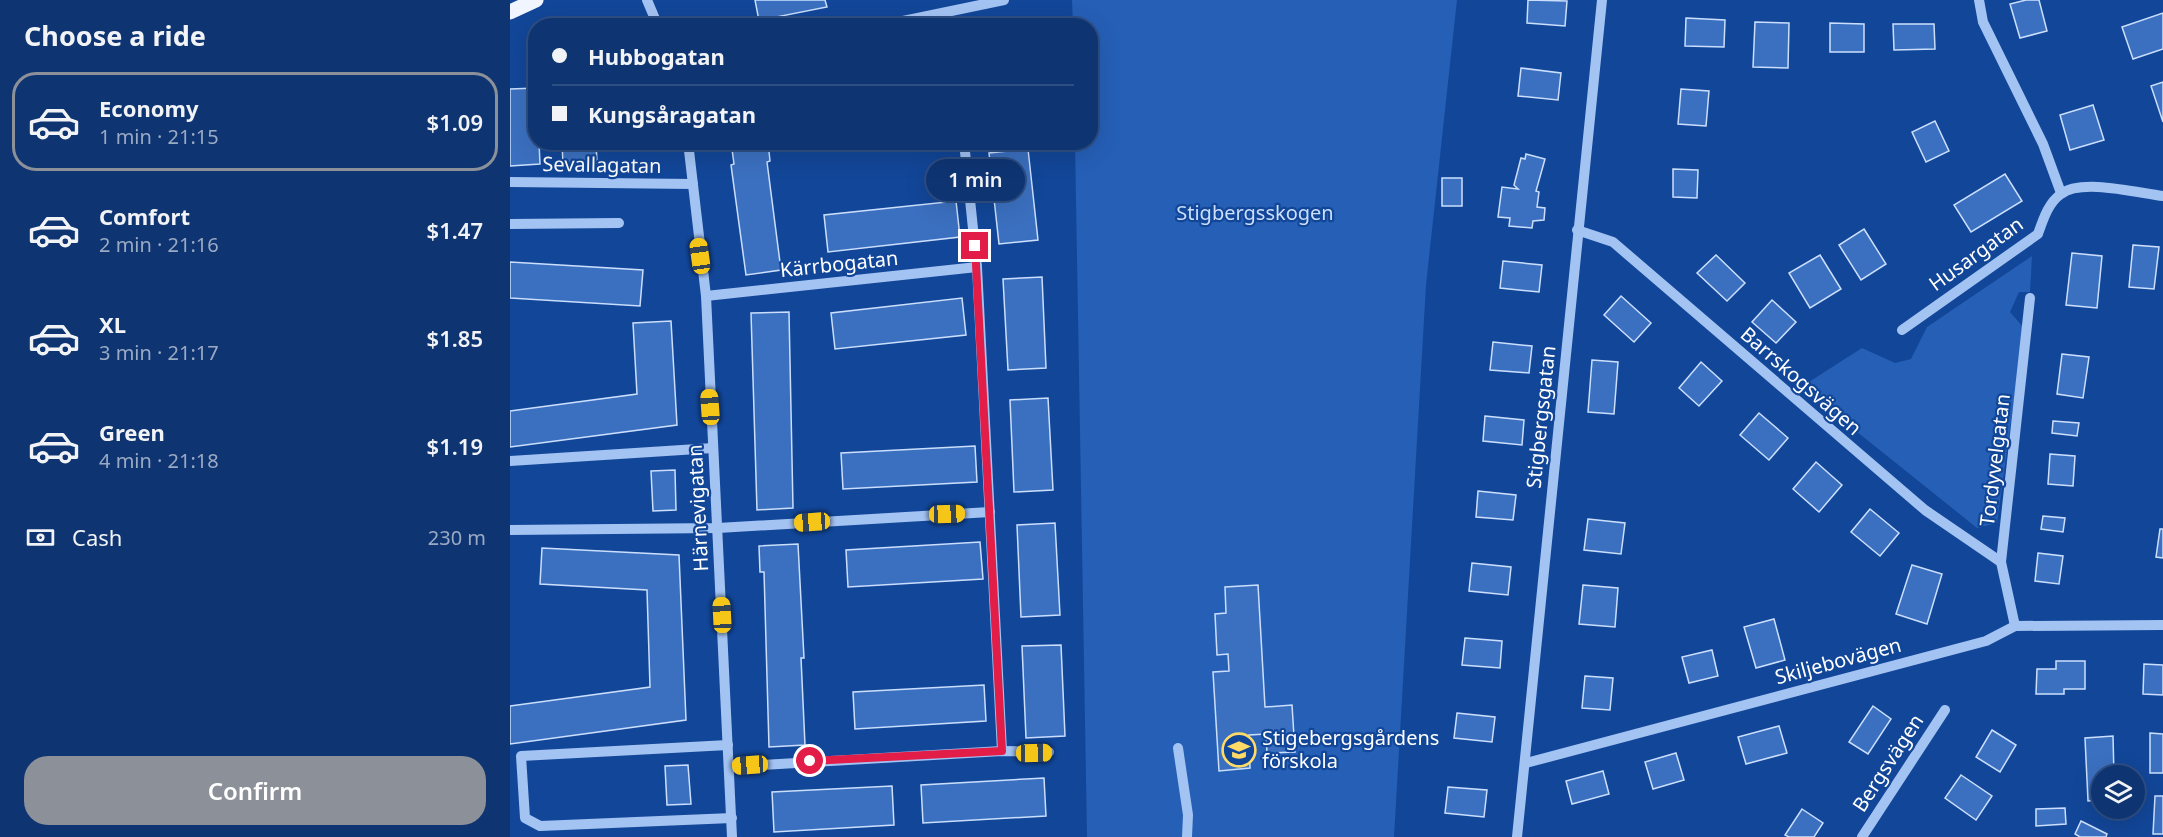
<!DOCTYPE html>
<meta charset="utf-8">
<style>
:root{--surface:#0e3472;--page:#173c77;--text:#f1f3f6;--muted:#9baac4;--line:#2e4f84;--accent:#8c9099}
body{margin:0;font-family:"Noto Sans",sans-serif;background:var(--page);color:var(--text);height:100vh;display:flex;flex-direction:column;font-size:22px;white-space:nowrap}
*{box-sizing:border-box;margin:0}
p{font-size:20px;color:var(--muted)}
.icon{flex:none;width:33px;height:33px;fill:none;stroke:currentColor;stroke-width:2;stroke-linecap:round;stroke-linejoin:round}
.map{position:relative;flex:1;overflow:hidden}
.drawer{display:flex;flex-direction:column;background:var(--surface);width:510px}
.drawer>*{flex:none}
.banner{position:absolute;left:18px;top:18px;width:570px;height:132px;border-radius:24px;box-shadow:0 6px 24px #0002,0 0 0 2px var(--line);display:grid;align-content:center;height:132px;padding:0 24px;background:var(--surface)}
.buttons{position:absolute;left:1581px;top:765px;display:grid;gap:12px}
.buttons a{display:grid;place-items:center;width:54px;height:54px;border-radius:50%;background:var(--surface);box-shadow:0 6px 24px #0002,0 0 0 2px var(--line);font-size:30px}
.end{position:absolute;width:27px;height:27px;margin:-14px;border:8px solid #e11d48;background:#fff;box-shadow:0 0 0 3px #fff}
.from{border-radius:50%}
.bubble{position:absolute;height:42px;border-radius:21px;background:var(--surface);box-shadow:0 6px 24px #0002,0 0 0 2px var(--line);font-size:20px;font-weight:600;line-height:42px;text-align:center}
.car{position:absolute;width:18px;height:36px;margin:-18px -9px;border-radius:8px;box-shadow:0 0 4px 2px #0007;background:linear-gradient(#f5c518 24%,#345 0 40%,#f5c518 0 76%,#345 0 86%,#f5c518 0)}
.banner b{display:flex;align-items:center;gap:21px;height:57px;font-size:22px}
.banner b+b{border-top:2px solid var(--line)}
.banner i{width:15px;height:15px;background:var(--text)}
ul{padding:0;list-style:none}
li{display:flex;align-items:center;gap:18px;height:99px;margin:0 12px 9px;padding:0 12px;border:3px solid transparent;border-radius:24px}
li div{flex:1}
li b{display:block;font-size:22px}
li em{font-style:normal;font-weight:600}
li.selected{border-color:var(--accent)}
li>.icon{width:54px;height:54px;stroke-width:1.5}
h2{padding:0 24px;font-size:27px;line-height:72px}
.pay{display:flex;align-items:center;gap:15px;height:66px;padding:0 24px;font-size:22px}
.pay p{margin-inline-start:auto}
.action{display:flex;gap:12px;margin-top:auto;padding:12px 24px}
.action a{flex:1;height:69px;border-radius:24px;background:var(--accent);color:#fff;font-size:24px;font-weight:600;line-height:69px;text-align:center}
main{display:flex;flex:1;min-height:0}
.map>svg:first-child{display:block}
</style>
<main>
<section class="drawer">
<h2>Choose a ride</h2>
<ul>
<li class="selected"><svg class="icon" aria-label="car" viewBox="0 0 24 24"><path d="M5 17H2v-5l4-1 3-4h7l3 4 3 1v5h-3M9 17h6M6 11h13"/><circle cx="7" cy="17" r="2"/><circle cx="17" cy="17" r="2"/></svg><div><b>Economy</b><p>1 min · 21:15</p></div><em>$1.09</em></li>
<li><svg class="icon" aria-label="car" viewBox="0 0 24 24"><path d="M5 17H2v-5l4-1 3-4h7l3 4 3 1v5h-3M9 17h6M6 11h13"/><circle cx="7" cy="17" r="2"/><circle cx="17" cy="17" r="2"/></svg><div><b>Comfort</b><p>2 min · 21:16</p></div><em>$1.47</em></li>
<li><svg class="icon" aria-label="car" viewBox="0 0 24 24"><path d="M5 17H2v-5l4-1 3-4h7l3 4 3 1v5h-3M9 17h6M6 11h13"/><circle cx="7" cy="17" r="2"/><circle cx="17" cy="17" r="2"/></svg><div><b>XL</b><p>3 min · 21:17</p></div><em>$1.85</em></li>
<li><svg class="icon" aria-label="car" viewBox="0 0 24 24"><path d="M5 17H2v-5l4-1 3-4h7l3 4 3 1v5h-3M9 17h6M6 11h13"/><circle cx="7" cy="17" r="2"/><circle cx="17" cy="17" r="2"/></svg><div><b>Green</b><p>4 min · 21:18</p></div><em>$1.19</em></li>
</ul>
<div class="pay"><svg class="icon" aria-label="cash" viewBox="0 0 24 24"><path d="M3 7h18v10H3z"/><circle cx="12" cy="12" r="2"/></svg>Cash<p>230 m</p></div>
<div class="action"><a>Confirm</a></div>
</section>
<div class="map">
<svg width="1653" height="837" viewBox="0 0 1653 837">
<rect width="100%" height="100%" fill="#124698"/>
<!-- green -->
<g fill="#255fb6">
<polygon points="562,0 947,0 916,285 884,837 577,837 565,143 580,142 580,26 563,25"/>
<polygon points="1522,256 1520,292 1509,292 1500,312 1514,328 1487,523 1467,528 1291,387 1352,348 1385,363 1401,359 1417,327"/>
</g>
<!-- building -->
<g fill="#3b70c0" stroke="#cbdffd" stroke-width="1.5">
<polygon points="245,0 315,0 317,7 266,17 268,26 250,26"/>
<polygon points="1018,0 1057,1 1055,26 1017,23"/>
<polygon points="1516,0 1529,0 1537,31 1510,38 1500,4"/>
<polygon points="1653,13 1653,49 1623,59 1612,27"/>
<polygon points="1176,18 1215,20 1214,47 1175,46"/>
<polygon points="1245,22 1279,23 1278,68 1243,67"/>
<polygon points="1320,23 1354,24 1354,52 1320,52"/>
<polygon points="1383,24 1424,24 1425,49 1384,50"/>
<polygon points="1011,68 1051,73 1048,100 1008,96"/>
<polygon points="1653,82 1653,122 1641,86"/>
<polygon points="26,88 26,142 29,142 30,164 0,166 0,89"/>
<polygon points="1171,89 1199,91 1196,126 1168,124"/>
<polygon points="1583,105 1594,140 1560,150 1550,115"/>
<polygon points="1425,121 1439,151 1416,162 1402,132"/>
<polygon points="52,142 86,142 87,163 53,165"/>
<polygon points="221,142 258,142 260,161 257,162 271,270 236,275 221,165 224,164"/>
<polygon points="518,149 528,240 489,244 479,153"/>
<polygon points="1016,154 1035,159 1026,191 1029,192 1027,207 1035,208 1034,220 1023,221 1022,228 999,226 1000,218 988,217 992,187 1008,189 1004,185 1011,158 1015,159"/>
<polygon points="1163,169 1188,170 1187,198 1163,197"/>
<polygon points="1495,174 1512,201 1461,232 1444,205"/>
<rect x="932" y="178" width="20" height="28"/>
<polygon points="446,201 450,237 318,252 314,215"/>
<polygon points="1354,229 1376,264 1351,280 1329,245"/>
<polygon points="1623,245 1649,247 1644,289 1619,287"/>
<polygon points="1562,253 1592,256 1587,308 1556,305"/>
<polygon points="1206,255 1235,283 1217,301 1187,273"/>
<polygon points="1310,255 1331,289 1300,308 1279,273"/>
<polygon points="993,261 1032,265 1029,292 990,288"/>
<polygon points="0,262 133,270 130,306 0,298"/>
<polygon points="532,277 536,368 498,370 493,279"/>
<polygon points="1111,296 1141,323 1124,342 1094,315"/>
<polygon points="452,298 456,335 325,349 321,313"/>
<polygon points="1262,300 1286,322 1266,343 1242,322"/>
<polygon points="279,312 283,508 247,510 241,313"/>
<polygon points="161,321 167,425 0,447 0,411 127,394 123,323"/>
<polygon points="983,342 1022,346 1019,373 980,370"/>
<polygon points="1552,354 1579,357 1573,398 1547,394"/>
<polygon points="1082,360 1108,362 1104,414 1078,412"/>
<polygon points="1191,362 1212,381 1189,406 1169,388"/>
<polygon points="538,398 543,490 504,492 500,400"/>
<polygon points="1249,413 1278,438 1259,460 1230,435"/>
<polygon points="975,416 1014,420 1012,445 973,441"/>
<polygon points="1543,421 1569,423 1567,436 1542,433"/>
<polygon points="465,446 467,482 333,489 331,453"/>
<polygon points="1540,454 1565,456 1563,486 1538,484"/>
<polygon points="1306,462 1332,485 1309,512 1283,489"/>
<polygon points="165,470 166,510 143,511 141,471"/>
<polygon points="968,491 1006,495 1003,520 966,517"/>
<polygon points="1360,509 1389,533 1370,556 1341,532"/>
<polygon points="1533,516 1555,518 1553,532 1531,529"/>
<polygon points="1078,519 1115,523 1111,554 1074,550"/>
<polygon points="545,523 550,615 511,617 507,525"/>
<polygon points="1650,529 1653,529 1653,558 1646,557"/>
<polygon points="470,542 473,579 338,587 336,550"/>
<polygon points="288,544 294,658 291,658 295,745 259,747 254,572 250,572 249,546"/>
<polygon points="32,548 169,555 176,720 0,744 0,706 140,687 137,590 30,584"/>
<polygon points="1528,553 1553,556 1549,584 1525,581"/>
<polygon points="962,563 1001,567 998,595 959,591"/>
<polygon points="1402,565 1432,574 1417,624 1386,614"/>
<polygon points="748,585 755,707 782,705 785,752 757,753 756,734 739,735 740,768 709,771 703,672 719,671 718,654 707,655 705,614 716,613 715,587"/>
<polygon points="1073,585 1108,588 1105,627 1069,624"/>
<polygon points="1264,619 1275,660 1246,668 1234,627"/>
<polygon points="955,638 992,641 990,668 952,665"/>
<polygon points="551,645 555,736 516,738 512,646"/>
<polygon points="1202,650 1208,676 1179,683 1172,657"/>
<polygon points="1546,661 1575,661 1575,689 1554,689 1554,694 1526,694 1527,669 1546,669"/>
<polygon points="1634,664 1653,665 1653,695 1633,694"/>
<polygon points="1075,676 1103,678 1100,710 1072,708"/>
<polygon points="474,685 476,721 345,729 343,692"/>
<polygon points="1363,706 1381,719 1358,754 1339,742"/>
<polygon points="947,713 985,717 982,742 944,738"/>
<polygon points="1269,726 1277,753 1236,764 1228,737"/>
<polygon points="1482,730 1506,745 1490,772 1466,757"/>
<polygon points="1640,733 1653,734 1653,773 1640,773"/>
<polygon points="1603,736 1604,776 1592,776 1592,800 1578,801 1575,738"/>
<polygon points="1166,753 1174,780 1143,789 1135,762"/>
<polygon points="178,765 181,804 157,805 155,766"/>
<polygon points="1093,771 1099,794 1062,804 1056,781"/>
<polygon points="1451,775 1482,796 1466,820 1435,798"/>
<polygon points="534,778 536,816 413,823 411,785"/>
<polygon points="382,786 384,825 264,832 262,792"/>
<polygon points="938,787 977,790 974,817 935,813"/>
<polygon points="1645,796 1653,796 1653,834 1643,834"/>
<polygon points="1555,808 1556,824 1526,826 1526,809"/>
<polygon points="1292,809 1313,823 1304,837 1279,837 1275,835"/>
<polygon points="1571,821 1597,834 1596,837 1570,837 1565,834"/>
</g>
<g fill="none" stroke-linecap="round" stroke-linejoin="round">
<!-- minor -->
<g stroke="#a3c3f3" stroke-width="10">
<polyline points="137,0 148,26"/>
<polyline points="1469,0 1473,22 1533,144 1551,193"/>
<polyline points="369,26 494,0"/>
<polyline points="178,142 196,296 222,837"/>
<polyline points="454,142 467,267 492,751"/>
<polyline points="0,182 183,184"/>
<polyline points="0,224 109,223"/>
<polyline points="1067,230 1103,242 1415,510 1491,562"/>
<polyline points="196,296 467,267"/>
<path d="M1392 330 1528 234C1533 220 1538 203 1551 194 1571 178 1628 193 1653 196"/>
<polyline points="0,461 203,448"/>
<polyline points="0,530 208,528 480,512"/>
<polyline points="1505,626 1491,562 1520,298"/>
<polyline points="218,745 11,756 15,818 30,826 222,818"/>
<polyline points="668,748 678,815 677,837"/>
<polyline points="1016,763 1476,641 1505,626 1653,625"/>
<polyline points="219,767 492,751 539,752"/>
<polyline points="1007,837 1092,0"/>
<polyline points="1352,837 1435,710"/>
</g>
<!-- major -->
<polyline stroke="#f0f5ff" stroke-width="15" points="0,12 26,0"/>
</g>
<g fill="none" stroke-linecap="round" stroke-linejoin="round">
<!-- route -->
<polyline stroke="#e11d48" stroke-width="8" points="300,761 492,751 465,246"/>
</g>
<!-- icons -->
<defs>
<symbol id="school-ring" viewBox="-11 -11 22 22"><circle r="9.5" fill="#124698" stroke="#ffda66" stroke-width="1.5"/><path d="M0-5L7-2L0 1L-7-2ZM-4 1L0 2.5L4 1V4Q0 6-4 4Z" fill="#ffda66"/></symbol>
</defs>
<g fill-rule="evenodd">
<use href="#school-ring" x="710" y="731" width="38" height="38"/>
</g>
<g text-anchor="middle" stroke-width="4.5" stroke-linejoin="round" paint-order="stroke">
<!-- street labels -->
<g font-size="20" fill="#fff" stroke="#124698">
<text transform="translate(92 165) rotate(1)" y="7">Sevallagatan</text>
<text transform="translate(1466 254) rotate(-36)" y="7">Husargatan</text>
<text transform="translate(329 264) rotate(-6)" y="7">Kärrbogatan</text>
<text transform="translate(1291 381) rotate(41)" y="7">Barrskogsvägen</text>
<text transform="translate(1031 417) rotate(-84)" y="7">Stigbergsgatan</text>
<text transform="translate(1485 460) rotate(-83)" y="7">Tordyvelgatan</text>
<text transform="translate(188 508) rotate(-93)" y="7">Härnevigatan</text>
<text transform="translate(1328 661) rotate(-15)" y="7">Skiljebovägen</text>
<text transform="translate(1378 763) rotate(-57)" y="7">Bergsvägen</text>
</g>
<!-- park labels -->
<g font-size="20" fill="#cbdffd" stroke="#124698">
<text x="745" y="220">Stigbergsskogen</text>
</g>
<!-- poi labels -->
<g font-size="20" fill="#fff" stroke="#124698" text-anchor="start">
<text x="752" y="745">Stigebergsgårdens<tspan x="752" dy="23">förskola</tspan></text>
</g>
</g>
</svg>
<div class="buttons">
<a><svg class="icon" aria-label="layers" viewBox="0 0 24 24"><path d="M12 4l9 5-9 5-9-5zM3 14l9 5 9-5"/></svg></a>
</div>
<i class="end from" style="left:300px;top:761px"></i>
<i class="end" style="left:465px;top:246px"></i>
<div class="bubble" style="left:416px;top:159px;width:99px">1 min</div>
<i class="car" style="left:190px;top:256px;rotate:352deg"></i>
<i class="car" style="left:200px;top:407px;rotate:356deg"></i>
<i class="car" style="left:437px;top:514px;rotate:88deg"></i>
<i class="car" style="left:302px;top:522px;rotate:266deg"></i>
<i class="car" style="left:212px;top:615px;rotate:357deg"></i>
<i class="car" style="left:524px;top:753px;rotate:89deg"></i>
<i class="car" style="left:240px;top:765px;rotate:266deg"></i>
<div class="banner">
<b><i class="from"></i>Hubbogatan</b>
<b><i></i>Kungsåragatan</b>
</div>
</div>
</main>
